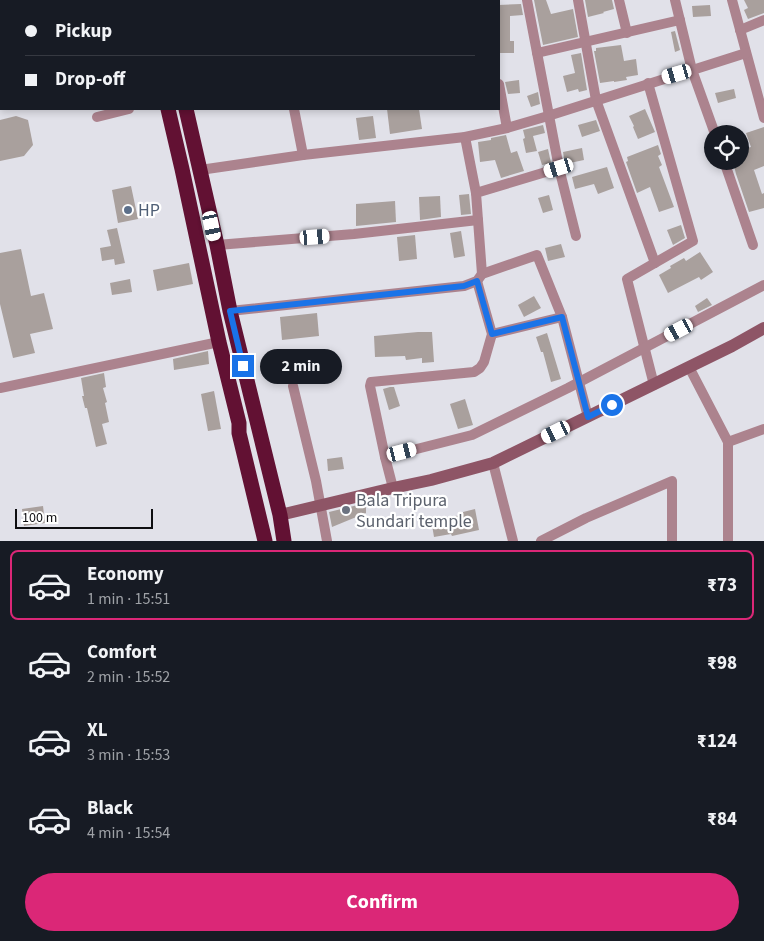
<!DOCTYPE html>
<meta charset="utf-8">
<style>
:root{--surface:#171b24;--page:#242831;--text:#f1f3f6;--muted:#9ea1a6;--line:#363941;--accent:#db2777}
body{margin:0;font-family:"Source Sans 3",sans-serif;background:var(--page);color:var(--text);height:100vh;display:flex;flex-direction:column;font-size:19px;white-space:nowrap}
*{box-sizing:border-box;margin:0}
p{font-size:16px;color:var(--muted)}
.icon{flex:none;width:28px;height:28px;fill:none;stroke:currentColor;stroke-width:2;stroke-linecap:round;stroke-linejoin:round}
.map{position:relative;height:541px;overflow:hidden}
.panel{display:flex;flex-direction:column;background:var(--surface);flex:1}
.panel>*{flex:none}
.guide{position:absolute;left:0px;top:0px;width:500px;height:110px;box-shadow:0 2px 8px #0003;display:grid;align-content:center;height:110px;padding:0 25px;background:var(--surface)}
.buttons{position:absolute;left:704px;top:125px;display:grid;gap:10px}
.buttons a{display:grid;place-items:center;width:45px;height:45px;border-radius:50%;background:var(--surface);box-shadow:0 2px 8px #0003;font-size:25px}
.scale{position:absolute;left:15px;bottom:12px;width:138px;box-sizing:border-box;padding-left:5px;border:2px solid #0e0e11;border-top:0;font-size:14px;line-height:18px;white-space:nowrap;color:#0e0e11;-webkit-text-stroke:4px #fff;paint-order:stroke}
.end{position:absolute;width:22px;height:22px;margin:-11px;border:6px solid #1a73e8;background:#fff;box-shadow:0 0 0 2px #fff}
.from{border-radius:50%}
.bubble{position:absolute;height:35px;border-radius:18px;background:var(--surface);box-shadow:0 2px 8px #0003;font-size:16px;font-weight:700;line-height:35px;text-align:center}
.car{position:absolute;width:15px;height:30px;margin:-15px -8px;border-radius:6px;box-shadow:0 0 4px 1px #0007;background:linear-gradient(#fff 24%,#345 0 40%,#fff 0 76%,#345 0 86%,#fff 0)}
.guide b{display:flex;align-items:center;gap:18px;height:48px;font-size:19px}
.guide b+b{border-top:1px solid var(--line)}
.guide i{width:12px;height:12px;background:var(--text)}
ul{padding:9px 0 0;list-style:none}
li{display:flex;align-items:center;gap:15px;height:70px;margin:0 10px 8px;padding:0 15px;border:2px solid transparent;border-radius:8px}
li div{flex:1}
li b{display:block;font-size:19px}
li em{font-style:normal;font-weight:700}
li.selected{border-color:var(--accent)}
li>.icon{width:45px;height:45px;stroke-width:1.5}
.primary-button{display:flex;gap:10px;margin-top:auto;padding:10px 25px}
.primary-button a{flex:1;height:58px;border-radius:30px;background:var(--accent);color:#fff;font-size:20px;font-weight:700;line-height:58px;text-align:center}
.map>svg:first-child{display:block}
</style>
<div class="map">
<svg width="764" height="541" viewBox="0 0 764 541">
<rect width="100%" height="100%" fill="#e1e1e9"/>
<!-- building -->
<g fill="#a9a09d">
<polygon points="534,0 546,0 551,14 573,9 578,37 543,45"/>
<polygon points="585,0 612,0 614,9 603,12 604,13 588,17"/>
<polygon points="744,0 764,0 764,13 748,19 744,10 748,8"/>
<polygon points="521,4 523,15 510,16 510,41 514,41 514,53 499,53 499,5"/>
<polygon points="710,5 711,16 693,17 692,6"/>
<polygon points="675,31 680,50 675,52 671,32"/>
<polygon points="621,45 624,61 636,59 638,75 626,77 627,80 614,82 614,81 600,83 594,51 596,51 596,48"/>
<polygon points="581,53 587,90 579,92 578,89 567,92 563,76 575,73 571,55"/>
<polygon points="519,80 520,93 508,94 505,82"/>
<polygon points="734,89 736,98 718,103 715,93"/>
<polygon points="538,92 540,104 531,107 527,96"/>
<polygon points="387,109 419,109 422,129 390,134"/>
<polygon points="645,109 655,132 638,139 633,127 634,126 629,116"/>
<polygon points="16,116 28,120 33,145 24,156 0,161 0,120"/>
<polygon points="373,116 376,138 359,140 356,118"/>
<polygon points="596,120 600,131 582,137 578,125"/>
<polygon points="543,125 545,133 533,136 537,151 526,153 523,139 525,138 523,130"/>
<polygon points="764,127 764,166 754,170 762,194 764,193 764,208 749,212 736,174 733,161 740,161 740,150 751,147 746,133"/>
<polygon points="506,135 511,153 517,151 524,171 501,178 495,160 480,162 478,142 491,140 491,138"/>
<polygon points="658,145 661,154 658,156 662,165 659,167 674,207 659,212 650,187 637,193 626,162 628,161 627,157"/>
<polygon points="582,148 584,160 565,164 563,152"/>
<polygon points="548,149 551,163 542,165 538,152"/>
<polygon points="607,167 614,188 598,194 594,184 575,189 572,177"/>
<polygon points="131,186 138,219 118,223 112,190"/>
<polygon points="469,194 471,214 461,215 459,195"/>
<polygon points="549,195 553,210 543,213 538,198"/>
<polygon points="440,196 441,217 420,220 419,197"/>
<polygon points="395,201 396,222 356,226 356,204"/>
<polygon points="681,225 685,238 673,245 667,230"/>
<polygon points="117,228 125,263 115,265 114,259 102,261 100,248 111,246 107,230"/>
<polygon points="461,231 465,256 454,258 450,233"/>
<polygon points="415,235 417,259 399,261 397,237"/>
<polygon points="561,244 565,257 548,261 545,248"/>
<polygon points="21,249 31,296 44,293 53,329 30,334 35,353 13,358 0,304 0,253"/>
<polygon points="700,252 713,272 701,280 699,277 668,293 659,275 671,268 670,266 684,258 686,261"/>
<polygon points="189,263 193,284 157,291 153,270"/>
<polygon points="130,279 132,292 112,295 110,283"/>
<polygon points="534,296 541,308 524,317 518,305"/>
<polygon points="707,298 712,305 698,312 695,306"/>
<polygon points="317,313 319,336 282,340 280,317"/>
<polygon points="418,332 432,332 434,362 422,363 422,358 406,360 405,356 375,357 374,336"/>
<polygon points="547,333 561,379 551,382 543,352 541,352 536,337"/>
<polygon points="208,351 209,364 174,370 173,359"/>
<polygon points="104,373 106,387 103,388 107,402 105,403 109,422 102,424 107,444 96,447 87,408 85,408 82,396 84,396 81,378"/>
<polygon points="390,387 394,387 400,406 389,410 383,389"/>
<polygon points="214,391 221,429 208,431 201,394"/>
<polygon points="465,399 473,425 458,429 450,404"/>
<polygon points="342,457 344,469 328,471 327,459"/>
<polygon points="366,503 366,513 332,527 329,512"/>
<polygon points="43,506 45,523 24,526 22,509"/>
<polygon points="475,509 479,530 452,536 451,534 434,537 431,519 463,515 463,512"/>
</g>
<g fill="none" stroke-linecap="round" stroke-linejoin="round">
<!-- street -->
<g stroke="#ac838e" stroke-width="10">
<polyline points="484,0 484,1"/>
<polyline points="527,0 559,168 576,236"/>
<polyline points="578,0 596,100 655,263"/>
<polyline points="619,0 627,33"/>
<polyline points="675,0 692,70 715,134"/>
<polyline points="732,0 764,118"/>
<polyline points="363,1 363,0"/>
<polyline points="740,30 764,20"/>
<polyline points="537,53 680,20"/>
<polyline points="648,83 693,241 627,279 654,385"/>
<polyline points="499,84 507,128"/>
<polyline points="294,109 303,155"/>
<polyline points="97,117 129,109"/>
<polyline points="465,137 476,193"/>
<polyline points="724,161 753,245"/>
<polyline points="200,170 303,155 465,137 507,128 548,116 746,53"/>
<polyline points="217,245 354,234 478,220"/>
<polyline points="482,274 476,193 559,168"/>
<polyline points="230,311 464,286 477,281 482,274 537,255 562,317 588,417"/>
<polyline points="492,334 562,317"/>
<polyline points="689,367 728,442 728,541"/>
<polyline points="293,386 316,481 327,541"/>
<polyline points="0,388 219,342"/>
<polyline points="728,442 764,429"/>
<polyline points="385,457 472,435 568,388 764,285"/>
<polyline points="493,463 513,541"/>
<polyline points="393,488 385,457 370,386 371,382 474,372 480,368 484,362 492,334 477,281"/>
<polyline points="541,541 586,518 672,481 672,541"/>
</g>
<!-- secondary -->
<polyline stroke="#8e5566" stroke-width="12" points="280,515 393,488 431,480 493,463 732,346 764,328"/>
<!-- highway -->
<g stroke="#621133" stroke-width="15">
<polyline points="144,0 144,1"/>
<polyline points="163,0 163,1"/>
<polyline points="168,109 182,169 219,342 239,423 239,433 265,541"/>
<polyline points="186,109 217,245 230,311 280,515 284,541"/>
</g>
</g>
<g fill="none" stroke-linecap="round" stroke-linejoin="round">
<!-- route -->
<polyline stroke="#1a73e8" stroke-width="6" points="243,366 230,311 464,286 477,281 492,334 562,317 588,417 612,405"/>
</g>
<!-- markers -->
<circle fill="#5c6f8a" stroke="#fff" stroke-width="2" cx="128" cy="210" r="5"/>
<circle fill="#6b7280" stroke="#fff" stroke-width="2" cx="346" cy="510" r="5"/>
<g text-anchor="middle" stroke-width="4.5" stroke-linejoin="round" paint-order="stroke">
<!-- service labels -->
<g font-size="18" fill="#4e5e75" stroke="#fff" text-anchor="start">
<text x="138" y="216">HP</text>
</g>
<!-- worship labels -->
<g font-size="18" fill="#5b616d" stroke="#fff" text-anchor="start">
<text x="356" y="506">Bala Tripura<tspan x="356" dy="21">Sundari temple</tspan></text>
</g>
</g>
</svg>
<div class="buttons">
<a><svg class="icon" aria-label="locate" viewBox="0 0 24 24"><circle cx="12" cy="12" r="6"/><path d="M12 2v4M12 18v4M2 12h4M18 12h4"/></svg></a>
</div>
<div class="scale">100 m</div>
<i class="end from" style="left:612px;top:405px"></i>
<i class="end" style="left:243px;top:366px"></i>
<div class="bubble" style="left:260px;top:349px;width:82px">2 min</div>
<i class="car" style="left:677px;top:74px;rotate:254deg"></i>
<i class="car" style="left:559px;top:168px;rotate:253deg"></i>
<i class="car" style="left:212px;top:226px;rotate:168deg"></i>
<i class="car" style="left:315px;top:237px;rotate:86deg"></i>
<i class="car" style="left:679px;top:330px;rotate:242deg"></i>
<i class="car" style="left:556px;top:432px;rotate:244deg"></i>
<i class="car" style="left:402px;top:452px;rotate:76deg"></i>
<div class="guide">
<b><i class="from"></i>Pickup</b>
<b><i></i>Drop-off</b>
</div>
</div>
<section class="panel">
<ul>
<li class="selected"><svg class="icon" aria-label="car" viewBox="0 0 24 24"><path d="M5 17H2v-5l4-1 3-4h7l3 4 3 1v5h-3M9 17h6M6 11h13"/><circle cx="7" cy="17" r="2"/><circle cx="17" cy="17" r="2"/></svg><div><b>Economy</b><p>1 min · 15:51</p></div><em>₹73</em></li>
<li><svg class="icon" aria-label="car" viewBox="0 0 24 24"><path d="M5 17H2v-5l4-1 3-4h7l3 4 3 1v5h-3M9 17h6M6 11h13"/><circle cx="7" cy="17" r="2"/><circle cx="17" cy="17" r="2"/></svg><div><b>Comfort</b><p>2 min · 15:52</p></div><em>₹98</em></li>
<li><svg class="icon" aria-label="car" viewBox="0 0 24 24"><path d="M5 17H2v-5l4-1 3-4h7l3 4 3 1v5h-3M9 17h6M6 11h13"/><circle cx="7" cy="17" r="2"/><circle cx="17" cy="17" r="2"/></svg><div><b>XL</b><p>3 min · 15:53</p></div><em>₹124</em></li>
<li><svg class="icon" aria-label="car" viewBox="0 0 24 24"><path d="M5 17H2v-5l4-1 3-4h7l3 4 3 1v5h-3M9 17h6M6 11h13"/><circle cx="7" cy="17" r="2"/><circle cx="17" cy="17" r="2"/></svg><div><b>Black</b><p>4 min · 15:54</p></div><em>₹84</em></li>
</ul>
<div class="primary-button"><a>Confirm</a></div>
</section>
